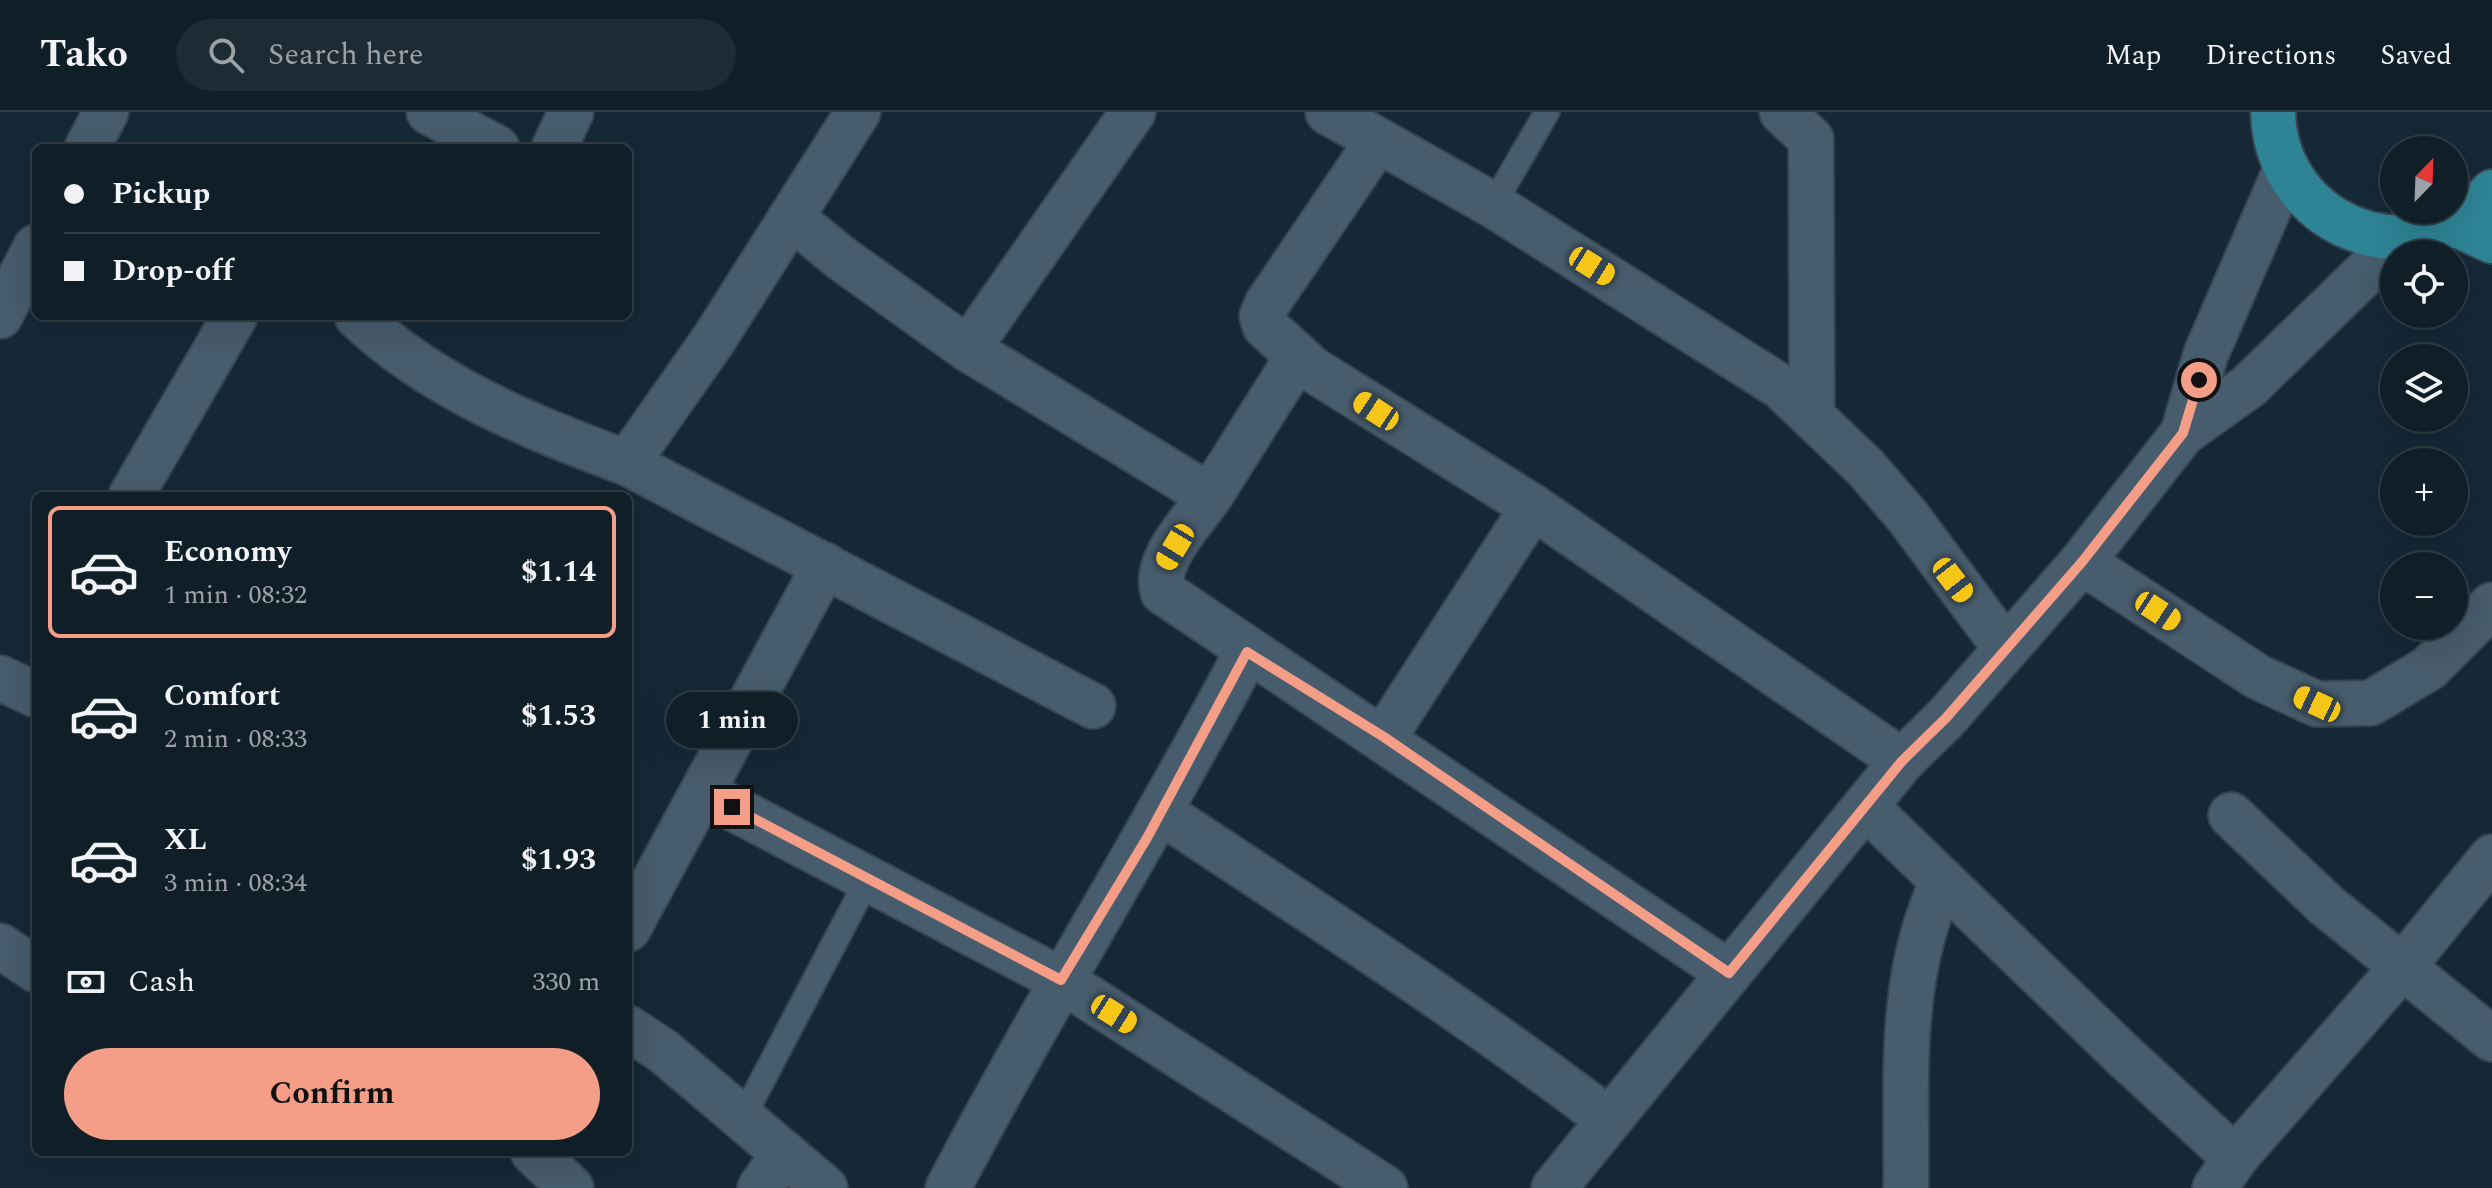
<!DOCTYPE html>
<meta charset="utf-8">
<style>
:root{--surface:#101e28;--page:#1e2b34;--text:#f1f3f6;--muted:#9ca2a8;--line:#303c45;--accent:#f49e87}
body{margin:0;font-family:Spectral,serif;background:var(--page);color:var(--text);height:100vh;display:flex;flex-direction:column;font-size:30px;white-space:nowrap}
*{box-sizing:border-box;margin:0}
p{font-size:26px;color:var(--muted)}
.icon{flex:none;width:44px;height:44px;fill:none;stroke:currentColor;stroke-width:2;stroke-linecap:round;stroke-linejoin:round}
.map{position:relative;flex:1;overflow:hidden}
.details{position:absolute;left:32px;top:380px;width:600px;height:664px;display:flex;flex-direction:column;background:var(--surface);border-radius:12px;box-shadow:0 8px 32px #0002,0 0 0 2px var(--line)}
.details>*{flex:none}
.top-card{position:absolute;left:32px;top:32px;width:600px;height:176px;border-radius:12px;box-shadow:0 8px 32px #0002,0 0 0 2px var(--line);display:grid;align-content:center;height:176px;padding:0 32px;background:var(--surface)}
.needle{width:52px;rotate:23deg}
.controls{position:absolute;left:2380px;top:24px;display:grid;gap:16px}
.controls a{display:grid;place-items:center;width:88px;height:88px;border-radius:50%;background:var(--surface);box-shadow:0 8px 32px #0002,0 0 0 2px var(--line);font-size:40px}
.end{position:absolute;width:36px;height:36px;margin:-18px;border:10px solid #f49e87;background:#111;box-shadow:0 0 0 4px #111}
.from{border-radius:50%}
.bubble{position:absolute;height:56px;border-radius:28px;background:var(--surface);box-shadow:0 8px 32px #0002,0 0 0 2px var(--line);font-size:26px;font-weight:700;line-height:56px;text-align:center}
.car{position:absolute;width:24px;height:48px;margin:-24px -12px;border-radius:10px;box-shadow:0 0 6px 2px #0007;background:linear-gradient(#f5c518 24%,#345 0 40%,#f5c518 0 76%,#345 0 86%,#f5c518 0)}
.top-card b{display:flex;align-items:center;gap:28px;height:76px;font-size:30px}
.top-card b+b{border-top:2px solid var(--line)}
.top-card i{width:20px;height:20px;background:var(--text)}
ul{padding:14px 0 0;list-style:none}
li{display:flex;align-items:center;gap:24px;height:132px;margin:0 16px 12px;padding:0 16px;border:4px solid transparent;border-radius:12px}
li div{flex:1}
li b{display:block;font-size:30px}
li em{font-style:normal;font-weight:700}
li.current{border-color:var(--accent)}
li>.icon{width:72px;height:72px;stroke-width:1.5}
.pay{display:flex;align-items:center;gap:20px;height:88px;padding:0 32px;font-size:30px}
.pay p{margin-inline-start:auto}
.primary-button{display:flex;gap:16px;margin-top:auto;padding:16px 32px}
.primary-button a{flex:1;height:92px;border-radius:48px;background:var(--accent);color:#111;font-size:32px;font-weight:700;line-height:92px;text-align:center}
header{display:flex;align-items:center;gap:48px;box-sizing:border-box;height:112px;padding:0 40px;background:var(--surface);border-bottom:2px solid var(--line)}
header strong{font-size:38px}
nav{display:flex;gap:44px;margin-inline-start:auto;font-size:28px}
.search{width:560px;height:72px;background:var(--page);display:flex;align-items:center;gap:20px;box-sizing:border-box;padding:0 28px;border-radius:44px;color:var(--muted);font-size:30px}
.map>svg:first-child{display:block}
</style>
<header>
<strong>Tako</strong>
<div class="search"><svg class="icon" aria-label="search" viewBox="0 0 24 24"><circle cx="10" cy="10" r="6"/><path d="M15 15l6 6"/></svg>Search here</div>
<nav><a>Map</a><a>Directions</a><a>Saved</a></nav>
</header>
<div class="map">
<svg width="2492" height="1076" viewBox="0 0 2492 1076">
<rect width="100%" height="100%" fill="#152836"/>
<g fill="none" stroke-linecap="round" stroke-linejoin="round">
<defs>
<g id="service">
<polyline points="1493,93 1547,0"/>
<polyline points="743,1005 868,767"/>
</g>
<g id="minor">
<polyline points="429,0 497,36"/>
<polyline points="1328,0 1493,93 1781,275 1866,356 1908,405 2006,537"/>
<polyline points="1782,0 1811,27 1812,301"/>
<polyline points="1377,30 1267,192 1262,204 1265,214 1312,257 1533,395 1902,649"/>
<polyline points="87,36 106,0"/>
<polyline points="554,36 571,0"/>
<polyline points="791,105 841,146 968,237 1133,0"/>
<polyline points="0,204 36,135"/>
<path d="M357 204C434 277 529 314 627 351L714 227 858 0"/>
<polyline points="968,237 1210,384 1297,246"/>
<polyline points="2183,321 2206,242 2286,57"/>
<polyline points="627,351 1093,594"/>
<polyline points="131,384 235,204"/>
<path d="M1210 384C1193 409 1153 448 1163 480L1729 861"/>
<polyline points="2082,450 2258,565 2317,592 2371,591 2429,556 2492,493"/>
<polyline points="1384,625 1533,395"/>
<polyline points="704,681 1061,868 1385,1076"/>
<polyline points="1865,694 2122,942 2235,1046"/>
<path d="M1161 700C1312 800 1465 898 1609 1008"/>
<polyline points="2231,703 2326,793 2492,927"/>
<polyline points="628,817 825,453"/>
<polyline points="0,834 36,858"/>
<polyline points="533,1040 571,1076"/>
<polyline points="760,1076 784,1041"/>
<path d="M948 1076C1043 894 1152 721 1247 540"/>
<polyline points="1554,1076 1902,649 1946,606 2082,450 2183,321 2249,274 2401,126"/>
<path d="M1906 1076C1907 972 1897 865 1943 769"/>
<polyline points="2215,1076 2235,1046 2404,853 2492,745"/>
</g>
<g id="tertiary">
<polyline points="0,566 36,583"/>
<polyline points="628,916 663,939 825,1076"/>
</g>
<g id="primary">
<path d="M2273 0C2276 116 2416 170 2492 80"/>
<polyline points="2455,112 2492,129"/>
</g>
</defs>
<!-- service casing -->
<use href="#service" stroke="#364450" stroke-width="28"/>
<!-- minor casing -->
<use href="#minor" stroke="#364450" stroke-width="48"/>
<!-- tertiary casing -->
<use href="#tertiary" stroke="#364450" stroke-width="48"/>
<!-- primary casing -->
<use href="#primary" stroke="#364450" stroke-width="48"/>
<!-- service -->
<use href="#service" stroke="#475c6c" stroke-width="24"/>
<!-- minor -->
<use href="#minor" stroke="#475c6c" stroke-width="44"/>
<!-- tertiary -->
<use href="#tertiary" stroke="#475c6c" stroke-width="44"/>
<!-- primary -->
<use href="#primary" stroke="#2e8495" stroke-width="44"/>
</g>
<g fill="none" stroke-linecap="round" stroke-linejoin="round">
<!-- route -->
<polyline stroke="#f49e87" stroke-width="10" points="732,695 1061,868 1147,726 1247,540 1384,625 1729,861 1902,649 1946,606 2082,450 2183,321 2199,268"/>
</g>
</svg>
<div class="controls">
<a><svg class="needle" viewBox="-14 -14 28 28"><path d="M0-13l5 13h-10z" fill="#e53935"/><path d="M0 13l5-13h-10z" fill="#9ca2a8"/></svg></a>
<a><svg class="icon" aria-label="locate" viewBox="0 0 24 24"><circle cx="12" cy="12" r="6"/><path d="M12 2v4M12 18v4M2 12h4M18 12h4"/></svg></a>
<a><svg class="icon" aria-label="layers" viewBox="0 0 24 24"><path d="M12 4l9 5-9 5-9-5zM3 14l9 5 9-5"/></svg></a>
<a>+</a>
<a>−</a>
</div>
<i class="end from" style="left:2199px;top:268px"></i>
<i class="end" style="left:732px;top:695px"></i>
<div class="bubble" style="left:666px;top:580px;width:132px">1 min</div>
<i class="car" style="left:1592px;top:154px;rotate:122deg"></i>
<i class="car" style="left:1376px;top:299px;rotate:303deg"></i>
<i class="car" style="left:1175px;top:435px;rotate:211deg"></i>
<i class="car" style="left:1953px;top:468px;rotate:142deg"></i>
<i class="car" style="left:2158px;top:499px;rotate:123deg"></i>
<i class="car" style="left:2317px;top:592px;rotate:295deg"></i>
<i class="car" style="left:1114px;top:902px;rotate:122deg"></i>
<div class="top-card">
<b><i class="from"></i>Pickup</b>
<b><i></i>Drop-off</b>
</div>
<section class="details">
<ul>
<li class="current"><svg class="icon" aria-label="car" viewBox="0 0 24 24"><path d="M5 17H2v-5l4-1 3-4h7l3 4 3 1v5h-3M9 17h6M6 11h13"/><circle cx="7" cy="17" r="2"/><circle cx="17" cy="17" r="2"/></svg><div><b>Economy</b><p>1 min · 08:32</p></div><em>$1.14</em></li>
<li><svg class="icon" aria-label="car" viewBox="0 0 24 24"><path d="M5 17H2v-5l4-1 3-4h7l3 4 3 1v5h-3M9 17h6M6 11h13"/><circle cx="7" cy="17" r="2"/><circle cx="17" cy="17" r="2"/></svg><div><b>Comfort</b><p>2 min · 08:33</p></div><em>$1.53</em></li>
<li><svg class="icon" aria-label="car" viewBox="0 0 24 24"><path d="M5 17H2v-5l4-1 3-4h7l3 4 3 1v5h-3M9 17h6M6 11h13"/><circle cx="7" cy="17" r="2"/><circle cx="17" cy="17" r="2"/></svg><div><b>XL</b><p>3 min · 08:34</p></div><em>$1.93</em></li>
</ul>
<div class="pay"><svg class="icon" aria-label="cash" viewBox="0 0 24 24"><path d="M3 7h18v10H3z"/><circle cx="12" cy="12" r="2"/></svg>Cash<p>330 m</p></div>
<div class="primary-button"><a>Confirm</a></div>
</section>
</div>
